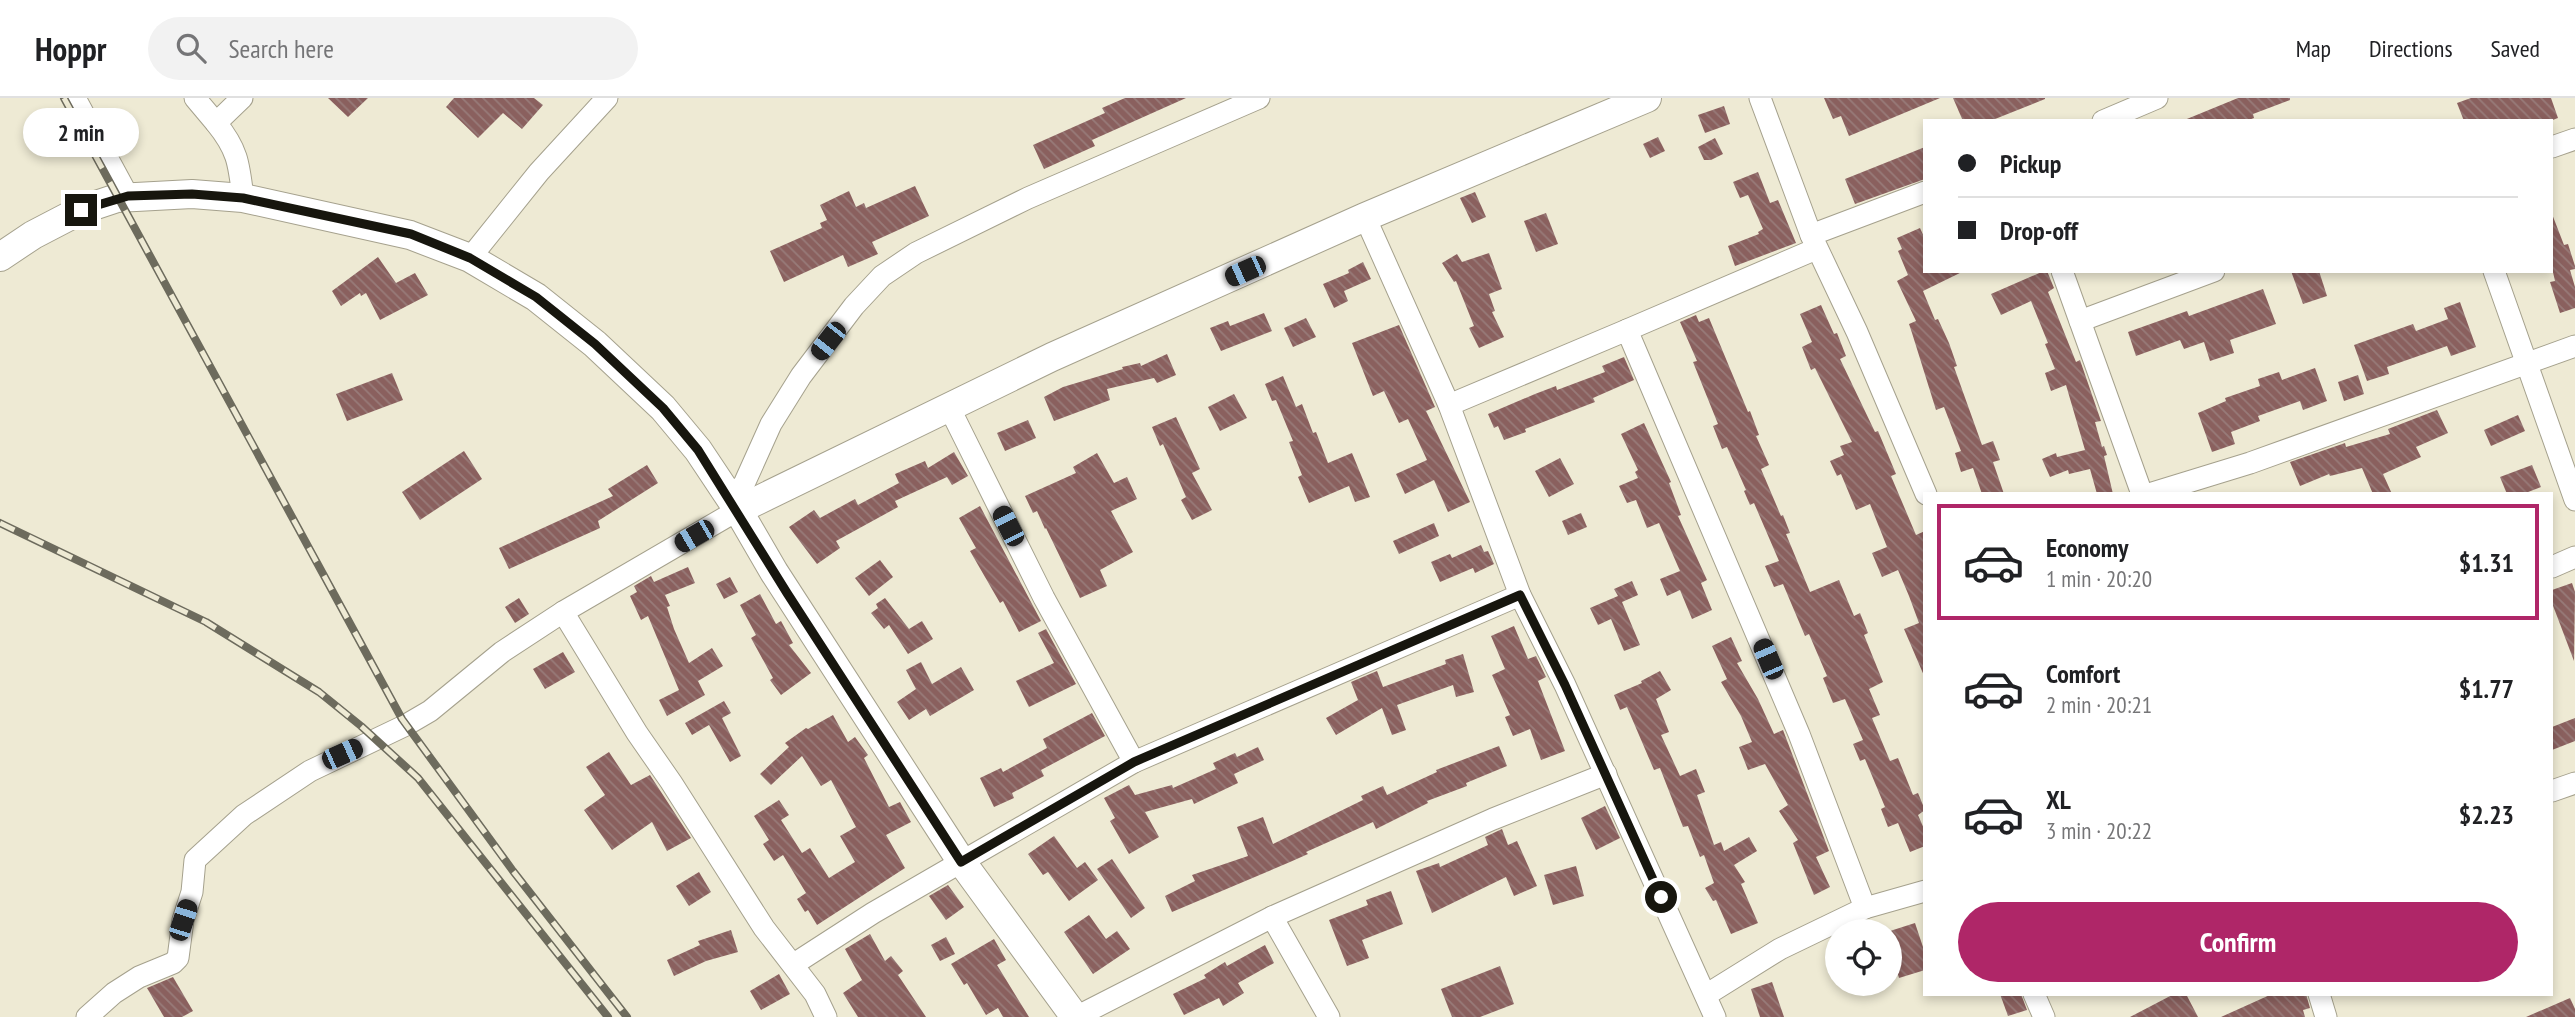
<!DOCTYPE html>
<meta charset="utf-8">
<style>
:root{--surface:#fff;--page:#f2f2f2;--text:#202124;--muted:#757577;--line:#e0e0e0;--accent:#af2668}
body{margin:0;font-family:"PT Sans Narrow",sans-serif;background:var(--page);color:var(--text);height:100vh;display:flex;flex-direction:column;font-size:26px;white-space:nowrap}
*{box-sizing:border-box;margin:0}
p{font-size:23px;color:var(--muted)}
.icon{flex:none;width:38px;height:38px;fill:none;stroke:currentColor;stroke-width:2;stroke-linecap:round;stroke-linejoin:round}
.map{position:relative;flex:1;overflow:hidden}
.drawer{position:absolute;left:1923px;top:394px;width:630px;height:504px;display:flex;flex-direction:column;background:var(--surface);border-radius:0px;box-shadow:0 4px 10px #0003}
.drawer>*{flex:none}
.banner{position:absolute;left:1923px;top:21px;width:630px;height:154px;border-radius:0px;box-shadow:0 4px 10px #0003;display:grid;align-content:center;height:154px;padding:0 35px;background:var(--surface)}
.buttons{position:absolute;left:1825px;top:821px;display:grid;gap:14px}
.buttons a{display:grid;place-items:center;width:77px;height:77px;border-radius:50%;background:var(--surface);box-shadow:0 4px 10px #0003;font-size:35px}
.end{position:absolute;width:32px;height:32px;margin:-16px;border:9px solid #17160e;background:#fff;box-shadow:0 0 0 4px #fff}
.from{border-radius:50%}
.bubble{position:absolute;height:49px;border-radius:24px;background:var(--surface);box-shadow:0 4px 10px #0003;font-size:23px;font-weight:800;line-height:49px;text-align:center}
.car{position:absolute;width:21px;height:42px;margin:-21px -10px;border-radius:9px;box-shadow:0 0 5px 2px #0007;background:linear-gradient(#222 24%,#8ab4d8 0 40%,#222 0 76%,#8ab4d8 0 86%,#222 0)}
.banner b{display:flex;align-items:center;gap:24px;height:66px;font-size:26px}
.banner b+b{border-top:2px solid var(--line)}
.banner i{width:18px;height:18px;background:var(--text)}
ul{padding:12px 0 0;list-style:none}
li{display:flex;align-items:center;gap:21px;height:116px;margin:0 14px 10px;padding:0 21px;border:4px solid transparent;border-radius:0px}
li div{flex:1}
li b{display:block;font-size:26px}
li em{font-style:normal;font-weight:800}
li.selected{border-color:var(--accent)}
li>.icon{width:63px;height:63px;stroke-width:1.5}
.button{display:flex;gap:14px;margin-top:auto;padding:14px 35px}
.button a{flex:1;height:80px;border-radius:42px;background:var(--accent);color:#fff;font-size:28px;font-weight:800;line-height:80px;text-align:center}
header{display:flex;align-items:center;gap:42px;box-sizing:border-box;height:98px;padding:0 35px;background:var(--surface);border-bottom:2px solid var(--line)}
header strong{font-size:33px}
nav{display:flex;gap:38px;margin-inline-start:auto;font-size:24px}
.search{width:490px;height:63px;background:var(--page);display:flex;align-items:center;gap:18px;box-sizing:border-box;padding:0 24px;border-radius:38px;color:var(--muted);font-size:26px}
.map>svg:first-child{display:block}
</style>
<header>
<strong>Hoppr</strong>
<div class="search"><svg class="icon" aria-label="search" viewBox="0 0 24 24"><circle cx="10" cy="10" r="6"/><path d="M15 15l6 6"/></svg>Search here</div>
<nav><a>Map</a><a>Directions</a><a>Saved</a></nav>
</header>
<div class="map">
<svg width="2575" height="919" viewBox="0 0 2575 919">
<defs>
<pattern id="building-back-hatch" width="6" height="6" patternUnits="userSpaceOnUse" patternTransform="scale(1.75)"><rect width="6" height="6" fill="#8a605e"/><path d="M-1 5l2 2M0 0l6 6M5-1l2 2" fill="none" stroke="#987b79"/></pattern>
</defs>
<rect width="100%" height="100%" fill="#eeead4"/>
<!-- building -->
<g fill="url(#building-back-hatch)">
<polygon points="328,0 368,0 348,19"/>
<polygon points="454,0 534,0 543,7 522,31 503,15 478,40 446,9"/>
<polygon points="1125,0 1186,0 1092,42 1095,48 1044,71 1033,47 1105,15 1102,10"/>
<polygon points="1824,0 1940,0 1849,38 1841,18 1833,21"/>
<polygon points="1953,0 2045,0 2045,1 1990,23 1963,23"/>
<polygon points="2238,0 2290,0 2290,2 2253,16 2254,20 2246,23 2182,23"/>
<polygon points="2471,0 2551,0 2558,20 2550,23 2464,23 2457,5"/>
<polygon points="1724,8 1730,26 1705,35 1698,17"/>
<polygon points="1658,39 1665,53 1650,60 1643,46"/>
<polygon points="1715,40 1723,56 1711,62 1704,62 1698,49"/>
<polygon points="1925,49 1925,81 1855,106 1845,81"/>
<polygon points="1758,74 1770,105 1778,102 1796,145 1735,168 1728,148 1759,136 1758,134 1763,131 1748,97 1740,100 1733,84"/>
<polygon points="915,88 929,118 872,144 878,156 848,169 843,157 784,184 770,153 822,130 820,125 827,122 820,107 849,93 856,109 864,105 866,110"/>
<polygon points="1475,94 1486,119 1472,125 1460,100"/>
<polygon points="1546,115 1558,146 1536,154 1524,123"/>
<polygon points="2552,116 2564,147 2568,146 2575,168 2575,171 2570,172 2575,189 2575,210 2560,215 2550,184 2555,183 2552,170"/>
<polygon points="1920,130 1925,141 1925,173 1964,173 1923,193 1935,222 1938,221 1949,245 1957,268 1954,269 1982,347 1993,343 2000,362 1993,364 2004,396 1982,396 1973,370 1961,374 1955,355 1961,353 1944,309 1936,312 1912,235 1909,226 1916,223 1897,183 1908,177 1898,153 1902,151 1897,140"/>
<polygon points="1489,155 1502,191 1489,196 1495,213 1492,214 1504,239 1479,250 1469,230 1474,228 1456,183 1454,184 1442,165 1457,156 1462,164"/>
<polygon points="378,159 396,185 415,175 428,197 380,222 366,195 361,198 360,195 341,208 332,193"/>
<polygon points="1363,164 1371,181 1344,193 1348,203 1334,210 1323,186 1349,175 1348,172"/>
<polygon points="2044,173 2047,173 2054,190 2048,194 2076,264 2080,262 2101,323 2095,324 2102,349 2104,348 2107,357 2104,358 2113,396 2097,396 2090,371 2069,376 2068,372 2050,379 2042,361 2056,355 2057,359 2085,352 2066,287 2051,293 2045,275 2055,271 2045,246 2048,245 2031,203 2001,217 1991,196"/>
<polygon points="2291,173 2319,173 2327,198 2303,206"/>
<polygon points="2263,191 2276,226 2230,242 2234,255 2210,263 2204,244 2184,251 2180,242 2136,258 2128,234 2187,213 2189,218"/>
<polygon points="2460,204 2476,249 2451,258 2447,248 2387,269 2389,276 2367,283 2354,247 2413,226 2416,233 2448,221 2444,210"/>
<polygon points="1821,207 1834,236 1837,235 1846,258 1840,261 1875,334 1878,333 1896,376 1891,378 1916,437 1925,433 1925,580 1904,531 1919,525 1909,498 1898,472 1882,479 1872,455 1887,449 1870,406 1856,412 1841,376 1837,378 1830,363 1844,357 1840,348 1852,344 1815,270 1811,272 1802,249 1812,244 1800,216"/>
<polygon points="1264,215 1272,233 1221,253 1210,230 1228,223 1230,228"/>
<polygon points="1696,217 1699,224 1709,220 1748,314 1750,313 1759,337 1756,338 1769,367 1761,371 1781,418 1783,417 1790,435 1786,436 1810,494 1839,482 1854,518 1860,515 1868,535 1864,537 1883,584 1869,591 1880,617 1872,620 1890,663 1898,660 1913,697 1918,695 1925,712 1918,717 1925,733 1925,748 1910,754 1898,725 1888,729 1881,711 1885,709 1865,661 1860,663 1853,646 1863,642 1845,601 1833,605 1823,580 1827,578 1809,536 1805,538 1783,486 1774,489 1765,468 1779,463 1754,405 1750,407 1744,393 1746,392 1727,349 1722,351 1713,328 1718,326 1693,264 1697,263 1680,224"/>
<polygon points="1306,220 1316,239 1293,249 1284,230"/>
<polygon points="1399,227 1435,309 1426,313 1470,404 1448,414 1434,382 1405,396 1396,376 1427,362 1408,321 1399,325 1384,293 1373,298 1352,245"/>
<polygon points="1167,256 1176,277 1157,285 1154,280 1107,291 1110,302 1054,323 1044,299 1063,289 1123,271 1122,269 1140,265 1141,268"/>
<polygon points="1624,259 1634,282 1593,300 1595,304 1525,331 1526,334 1504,342 1498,328 1494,330 1488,316 1535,296 1556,288 1557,292 1605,274 1602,268"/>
<polygon points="2315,270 2327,303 2303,312 2300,303 2258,318 2260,323 2231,334 2235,346 2212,354 2198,315 2226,303 2225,300 2260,288 2258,281 2279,274 2282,282"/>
<polygon points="392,275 403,302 347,323 336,296"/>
<polygon points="2358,277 2364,296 2344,303 2338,284"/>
<polygon points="1283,278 1296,309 1302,306 1313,335 1316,334 1328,365 1352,355 1370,399 1355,404 1349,388 1309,405 1298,379 1302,377 1289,344 1293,343 1276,302 1272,303 1265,286"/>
<polygon points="1234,296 1247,320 1220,333 1208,309"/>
<polygon points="2437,312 2448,335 2416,349 2421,359 2383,376 2392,396 2373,396 2362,370 2330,378 2329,376 2300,388 2290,364 2345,345 2346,349 2390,336 2388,331"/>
<polygon points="2518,317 2525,333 2491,348 2484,332"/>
<polygon points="1176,319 1200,371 1192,375 1212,412 1192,422 1181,402 1186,399 1163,346 1160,348 1152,329"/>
<polygon points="1028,322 1036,340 1005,353 997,335"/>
<polygon points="1644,325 1671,384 1669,385 1681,417 1678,418 1707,482 1701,485 1712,512 1692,521 1680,492 1667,498 1660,481 1680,473 1659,425 1647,430 1636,402 1627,405 1619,388 1638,380 1635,374 1638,372 1621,336"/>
<polygon points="464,353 482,381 420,422 402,394"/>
<polygon points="954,354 968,378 952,387 947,379 895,403 898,409 836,443 840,450 817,466 789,429 814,412 820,420 855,401 858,407 899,385 895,376 925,363 928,370"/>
<polygon points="1097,355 1114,385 1127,379 1137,401 1111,413 1133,454 1100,472 1107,488 1080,500 1046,430 1045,431 1037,413 1033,415 1025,398 1076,375 1073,369"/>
<polygon points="1560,360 1574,386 1549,399 1535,373"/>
<polygon points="647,367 658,385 598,423 600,430 509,471 499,450 613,398 608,391"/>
<polygon points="2532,367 2541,389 2523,396 2507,396 2500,379"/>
<polygon points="980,408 1041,523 1019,534 1003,503 1000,505 970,453 976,450 959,420"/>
<polygon points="1581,415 1587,429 1568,437 1562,423"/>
<polygon points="1434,425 1439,438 1399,456 1393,443"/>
<polygon points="1481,447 1484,454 1488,453 1494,466 1475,475 1473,470 1440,484 1431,464 1450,456 1452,460"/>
<polygon points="880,462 893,479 869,498 855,480"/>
<polygon points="688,469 695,485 665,497 670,508 667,509 674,531 689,565 712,550 723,568 698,583 705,597 667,618 659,602 679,592 648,518 641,522 630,498 637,494 634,488 651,478 654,484"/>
<polygon points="730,479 738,494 724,501 716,486"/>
<polygon points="1632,483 1638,497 1622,504 1640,547 1624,553 1611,521 1598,527 1590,510 1618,498 1614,491"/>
<polygon points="2572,485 2575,494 2574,563 2552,505 2552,492"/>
<polygon points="760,496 776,526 781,523 793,545 789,547 811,575 781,597 770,582 773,580 751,540 756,537 740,507"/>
<polygon points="519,500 529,516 515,525 505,509"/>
<polygon points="885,500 909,531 922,523 933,541 908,556 889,527 884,531 871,515 878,510 876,506"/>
<polygon points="1514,528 1528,561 1536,558 1546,579 1538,583 1565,653 1541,662 1530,631 1513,638 1505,619 1510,617 1492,577 1505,571 1491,538"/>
<polygon points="1046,531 1076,586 1029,609 1016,583 1054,565 1038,535"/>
<polygon points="1731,539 1742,563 1737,565 1758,601 1774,636 1783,632 1829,753 1816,759 1830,789 1814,797 1793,745 1798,742 1779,713 1788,707 1765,666 1748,672 1739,649 1752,644 1741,618 1721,584 1727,581 1712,548"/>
<polygon points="563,554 575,574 545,591 533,571"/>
<polygon points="1463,556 1474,594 1456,599 1453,587 1397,607 1406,632 1392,637 1382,610 1336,637 1326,620 1358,602 1351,584 1377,573 1383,589 1446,566 1445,562"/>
<polygon points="921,564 932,586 961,569 974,592 930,618 926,611 909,622 897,604 916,591 906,572"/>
<polygon points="1660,573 1671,592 1656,601 1669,634 1661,637 1680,678 1696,671 1705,694 1697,697 1714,747 1721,744 1724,753 1749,739 1757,753 1734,767 1745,784 1741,786 1758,825 1731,836 1716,802 1713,803 1705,790 1714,785 1704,757 1700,759 1688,728 1683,729 1660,670 1654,672 1627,609 1620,612 1614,597 1642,585 1641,583"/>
<polygon points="724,603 731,615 722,620 741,658 730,664 709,627 692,637 685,625"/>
<polygon points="1092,615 1105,638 1041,672 1044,678 1012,695 1014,700 994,709 980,680 1001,670 1003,674 1047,650 1043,641"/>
<polygon points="833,617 848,644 855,639 868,657 864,660 889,709 900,704 911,724 886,737 905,770 817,827 808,812 805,814 797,801 806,795 783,757 774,763 763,746 769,742 754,718 779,702 789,717 781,722 802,755 810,750 829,780 855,764 840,738 856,729 831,682 821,688 802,658 771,687 760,676 789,649 785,645 806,630 808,631"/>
<polygon points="2575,620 2575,643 2552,652 2552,629"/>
<polygon points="1499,648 1507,668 1466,685 1467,688 1427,703 1428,705 1376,731 1373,724 1306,754 1308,756 1290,764 1172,814 1165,798 1195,783 1192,777 1248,758 1237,729 1263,719 1273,746 1363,702 1361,698 1383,688 1387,697 1437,674 1436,672"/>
<polygon points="1258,649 1264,662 1234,676 1238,685 1194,706 1192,701 1145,714 1159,739 1129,756 1110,723 1115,720 1104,700 1129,687 1135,697 1172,687 1173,690 1216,671 1213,665 1235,655 1237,659"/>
<polygon points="609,654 631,687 650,677 691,740 667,753 652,724 612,752 584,712 605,697 586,669"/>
<polygon points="1605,708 1620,740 1596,752 1581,720"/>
<polygon points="1502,731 1508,747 1517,743 1537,788 1514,798 1506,779 1432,815 1416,773 1439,765 1440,769 1488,747 1485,739"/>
<polygon points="1054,738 1077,770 1085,764 1098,782 1069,803 1048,774 1043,777 1028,756"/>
<polygon points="1112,761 1145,810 1131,820 1097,771"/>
<polygon points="1576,768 1584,798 1553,807 1544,777"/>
<polygon points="699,774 711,794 689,808 676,788"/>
<polygon points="948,787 964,809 946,822 929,798"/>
<polygon points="1391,793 1403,826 1362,842 1369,860 1347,868 1329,822 1368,807 1366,802"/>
<polygon points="1089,817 1106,841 1117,833 1130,851 1093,876 1064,834"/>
<polygon points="1915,825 1925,855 1925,872 1899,880 1896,870 1890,872 1890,833"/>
<polygon points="731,832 738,854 706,863 674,878 667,862 700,847 698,843"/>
<polygon points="870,836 885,863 891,858 903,873 898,877 926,919 858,919 843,895 862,882 845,851"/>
<polygon points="946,839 955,856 940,863 931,847"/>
<polygon points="994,841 1006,862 997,867 1029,919 1003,919 998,910 986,917 967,885 964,887 951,866"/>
<polygon points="1265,847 1274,865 1238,885 1244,895 1223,908 1219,900 1184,917 1173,896 1206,880 1204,877 1225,864 1227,868"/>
<polygon points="1500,868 1514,906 1480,919 1452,919 1441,891"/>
<polygon points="779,876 790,896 761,912 750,893"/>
<polygon points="173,879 193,913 182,919 164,919 147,890"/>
<polygon points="1772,884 1784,919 1760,919 1751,891"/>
<polygon points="2000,896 2021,896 2027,912 2008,918"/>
<polygon points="2174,896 2186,896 2198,919 2130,919"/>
<polygon points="2272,896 2306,896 2310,910 2303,912 2305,919 2221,919"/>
<polygon points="2570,900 2575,911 2575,919 2526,919"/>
</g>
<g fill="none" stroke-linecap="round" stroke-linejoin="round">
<defs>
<g id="minor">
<polyline points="75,0 128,98"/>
<polyline points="195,0 216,25"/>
<path d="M242 0 216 25C238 52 239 66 243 100"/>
<polyline points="1760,0 1811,137 1925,94"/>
<polyline points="2103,23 2157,0"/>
<polyline points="2552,49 2575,41"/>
<polyline points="1365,119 1449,307 1520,497 1565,587 1715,919"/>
<polyline points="1811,137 1857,234 1926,396"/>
<polyline points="470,160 539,74 607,0"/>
<polyline points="2062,173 2142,396"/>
<polyline points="2494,173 2575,402"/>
<polyline points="2080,223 2214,173"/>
<polyline points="1627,232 1816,151"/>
<polyline points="1449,307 1627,232 1799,636 1865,810 1780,851 1706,897"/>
<polyline points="949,309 1044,500 1134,664"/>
<polyline points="2149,396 2250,365 2575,248"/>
<polyline points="730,401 744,386 771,326 801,278 854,208 882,178 916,155 1028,100 1259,0"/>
<polyline points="2552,469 2575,459"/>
<polyline points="563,514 637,635 671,684 764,830 815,896 826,919"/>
<polyline points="2552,693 2575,685"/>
<polyline points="1865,810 1925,793"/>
<polyline points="1272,819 1493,721 1606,676"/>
<polyline points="794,866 873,815 1134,664 1520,497"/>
<polyline points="2034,896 2044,919"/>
<polyline points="2319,896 2326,919"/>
<polyline points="87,919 114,895 139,879 173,865 178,860 183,822 192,794 195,762 244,717 310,673 406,627 430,613 502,554 563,514 738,412"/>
<polyline points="1076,919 1272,819 1329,919"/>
</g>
<g id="tertiary">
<polyline points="0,159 33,137 81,112 117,100 192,96 243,100 410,137 470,160 536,199 595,246 663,310 698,352 738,412 774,474 961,763 1075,919"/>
<polyline points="738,412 1052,259 1365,119 1647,0"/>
</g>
</defs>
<!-- minor casing -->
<use href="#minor" stroke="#a5a18d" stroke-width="23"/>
<!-- tertiary casing -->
<use href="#tertiary" stroke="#a5a18d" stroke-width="30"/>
<!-- minor -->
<use href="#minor" stroke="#fff" stroke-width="21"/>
<!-- tertiary -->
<use href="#tertiary" stroke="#fff" stroke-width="28"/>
<defs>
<g id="rail">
<polyline points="64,0 402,621 513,773 627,919"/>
<polyline points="0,425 206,524 319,594 361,628 418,680 608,919"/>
</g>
</defs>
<!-- rail casing -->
<use href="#rail" stroke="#6d6b5d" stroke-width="8"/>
<!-- rail -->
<use href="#rail" stroke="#eeead4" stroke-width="5" stroke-dasharray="16" stroke-linecap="butt"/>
</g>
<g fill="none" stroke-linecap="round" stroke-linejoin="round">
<!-- route -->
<polyline stroke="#17160e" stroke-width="9" points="81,112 128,98 192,96 243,100 411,136 470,160 536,199 595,246 663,310 698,352 787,495 961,764 1134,664 1520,497 1565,587 1661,799"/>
</g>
</svg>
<div class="buttons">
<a><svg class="icon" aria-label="locate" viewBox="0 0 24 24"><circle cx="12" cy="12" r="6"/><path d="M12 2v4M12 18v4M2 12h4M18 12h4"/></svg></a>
</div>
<i class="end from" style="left:1661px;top:799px"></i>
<i class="end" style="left:81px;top:112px"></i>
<div class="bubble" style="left:23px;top:10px;width:116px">2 min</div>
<i class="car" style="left:1245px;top:173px;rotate:246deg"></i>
<i class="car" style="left:828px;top:243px;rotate:218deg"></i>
<i class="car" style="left:1008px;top:428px;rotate:333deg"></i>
<i class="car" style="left:694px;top:438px;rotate:240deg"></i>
<i class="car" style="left:1768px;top:561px;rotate:337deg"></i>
<i class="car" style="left:342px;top:656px;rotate:66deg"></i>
<i class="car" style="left:183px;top:822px;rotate:18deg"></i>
<div class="banner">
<b><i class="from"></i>Pickup</b>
<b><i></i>Drop-off</b>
</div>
<section class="drawer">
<ul>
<li class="selected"><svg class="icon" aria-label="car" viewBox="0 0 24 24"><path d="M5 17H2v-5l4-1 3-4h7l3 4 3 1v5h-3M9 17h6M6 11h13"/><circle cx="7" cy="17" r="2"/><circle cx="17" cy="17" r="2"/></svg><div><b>Economy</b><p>1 min · 20:20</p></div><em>$1.31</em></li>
<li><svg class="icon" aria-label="car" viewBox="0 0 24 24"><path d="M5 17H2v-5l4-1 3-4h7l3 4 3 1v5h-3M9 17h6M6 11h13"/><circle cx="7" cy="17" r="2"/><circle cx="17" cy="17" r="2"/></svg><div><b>Comfort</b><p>2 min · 20:21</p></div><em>$1.77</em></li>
<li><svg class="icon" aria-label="car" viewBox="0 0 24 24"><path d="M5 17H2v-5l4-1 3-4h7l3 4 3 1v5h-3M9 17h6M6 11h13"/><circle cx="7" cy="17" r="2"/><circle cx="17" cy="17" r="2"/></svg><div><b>XL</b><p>3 min · 20:22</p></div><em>$2.23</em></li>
</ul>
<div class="button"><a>Confirm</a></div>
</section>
</div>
